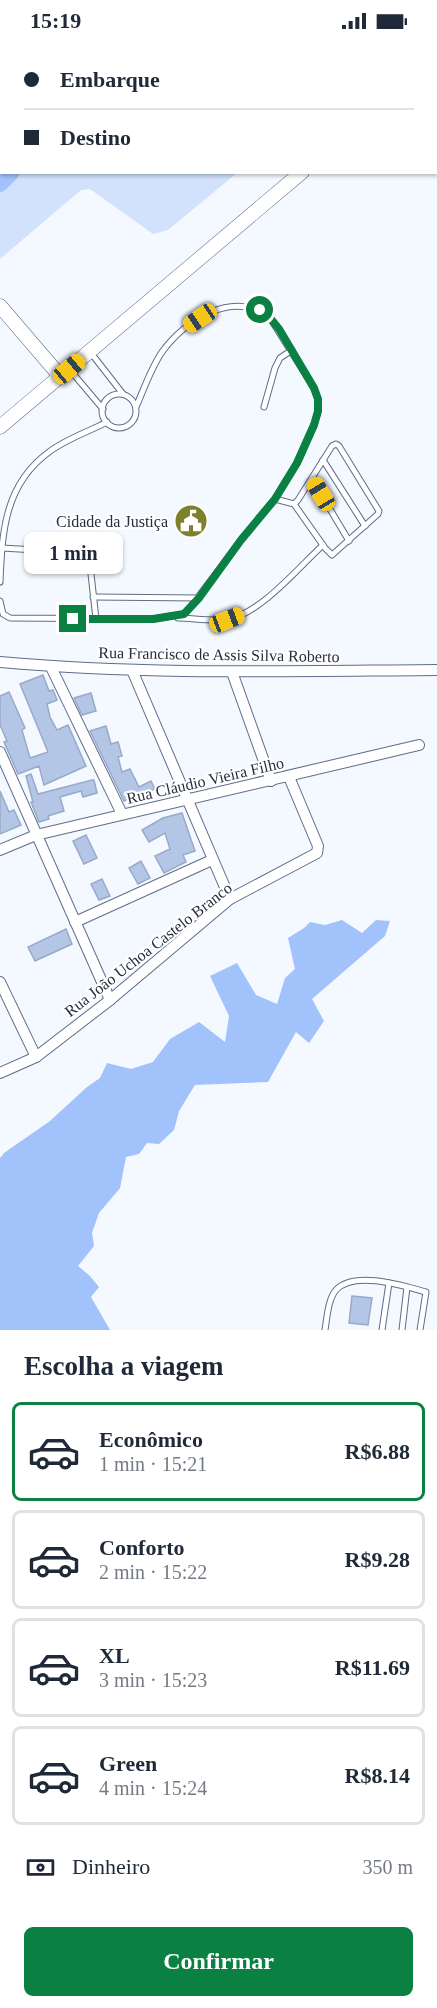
<!DOCTYPE html>
<html lang="pt">
<meta charset="utf-8">
<style>
:root{--surface:#fff;--page:#f6f6f7;--text:#1f2937;--muted:#747a83;--line:#e0e1e3;--accent:#0b8043}
body{margin:0;font-family:Georgia,serif;background:var(--page);color:var(--text);height:100vh;display:flex;flex-direction:column;font-size:22px;white-space:nowrap}
*{box-sizing:border-box;margin:0}
p{font-size:20px;color:var(--muted)}
.icon{flex:none;width:33px;height:33px;fill:none;stroke:currentColor;stroke-width:2;stroke-linecap:round;stroke-linejoin:round}
.map{position:relative;height:1288px;overflow:hidden}
.sheet{display:flex;flex-direction:column;background:var(--surface);flex:1}
.sheet>*{flex:none}
.top-card{position:absolute;left:0px;top:0px;width:438px;height:132px;box-shadow:0 2px 4px #0004;display:grid;align-content:center;height:132px;padding:0 24px;background:var(--surface)}
.end{position:absolute;width:27px;height:27px;margin:-14px;border:8px solid #0b8043;background:#fff;box-shadow:0 0 0 3px #fff}
.from{border-radius:50%}
.bubble{position:absolute;height:42px;border-radius:9px;background:var(--surface);box-shadow:0 2px 4px #0004;font-size:20px;font-weight:800;line-height:42px;text-align:center}
.car{position:absolute;width:18px;height:36px;margin:-18px -9px;border-radius:8px;box-shadow:0 0 4px 2px #0007;background:linear-gradient(#f5c518 24%,#345 0 40%,#f5c518 0 76%,#345 0 86%,#f5c518 0)}
.top-card b{display:flex;align-items:center;gap:21px;height:57px;font-size:22px}
.top-card b+b{border-top:2px solid var(--line)}
.top-card i{width:15px;height:15px;background:var(--text)}
ul{padding:0;list-style:none}
li{display:flex;align-items:center;gap:18px;height:99px;margin:0 12px 9px;padding:0 12px;border:3px solid var(--line);border-radius:9px}
li div{flex:1}
li b{display:block;font-size:22px}
li em{font-style:normal;font-weight:800}
li.on{border-color:var(--accent)}
li>.icon{width:54px;height:54px;stroke-width:1.5}
h2{padding:0 24px;font-size:27px;line-height:72px}
.pay{display:flex;align-items:center;gap:15px;height:66px;padding:0 24px;font-size:22px}
.pay p{margin-inline-start:auto}
.action{display:flex;gap:12px;margin-top:auto;padding:12px 24px}
.action a{flex:1;height:69px;border-radius:9px;background:var(--accent);color:#fff;font-size:24px;font-weight:800;line-height:69px;text-align:center}
.status{display:flex;justify-content:space-between;align-items:center;height:42px;padding:0 30px;background:var(--surface);direction:ltr}
.status svg{height:16px;fill:currentColor}
.map>svg:first-child{display:block}
</style>
<div class="status"><b>15:19</b><svg viewBox="0 0 49 12"><path d="M0 12V9h3v3zM5 12V6h3v6zM10 12V3h3v9zM15 12V0h3v12zM26 1h20v11H26zM47 4h2v5h-2z"/></svg></div>
<div class="map">
<svg width="437" height="1288" viewBox="0 0 437 1288">
<rect width="100%" height="100%" fill="#f4f8ff"/>
<!-- green -->
<polygon fill="#d2e2fd" points="0,0 384,0 2,2 2,130 237,131 168,188 153,192 90,147 81,148 0,217"/>
<!-- water -->
<polygon fill="#a2c2fb" points="342,878 362,891 376,878 390,879 385,894 312,957 324,979 309,1001 296,990 268,1040 195,1043 179,1069 174,1088 159,1102 147,1101 139,1112 126,1115 120,1146 99,1171 92,1191 94,1204 78,1224 90,1234 99,1245 91,1255 110,1288 0,1288 0,1116 4,1111 50,1079 87,1045 100,1036 107,1021 131,1027 153,1020 170,997 199,980 225,1000 229,974 210,934 237,921 256,953 277,962 285,936 295,927 288,896 304,886 310,880 325,883"/>
<g fill="none" stroke-linecap="round" stroke-linejoin="round">
<!-- river -->
<g stroke="#a2c2fb" stroke-width="16">
<polyline points="118,2 119,0"/>
<polyline points="0,142 12,130"/>
</g>
</g>
<!-- building -->
<g fill="#b4c6e6" stroke="#98a9c9" stroke-width="1.5">
<polygon points="43,633 49,649 53,648 57,658 47,662 50,675 57,688 68,683 86,724 44,743 39,724 18,732 4,700 7,699 0,683 0,654 9,650 25,686 22,688 30,716 48,710 20,642"/>
<polygon points="91,651 96,669 82,673 74,656"/>
<polygon points="106,684 111,702 118,700 122,714 118,715 122,730 130,727 139,745 151,739 155,747 124,759 90,689"/>
<polygon points="31,732 38,752 92,738 94,738 97,751 83,755 81,749 60,755 64,769 48,774 49,777 39,780 31,760 33,760 26,734"/>
<polygon points="0,749 9,770 14,768 21,783 0,792"/>
<polygon points="182,771 195,809 183,813 186,820 164,831 155,814 170,807 165,791 149,800 142,788 163,776"/>
<polygon points="86,793 97,816 84,822 73,799"/>
<polygon points="141,819 150,836 138,842 129,826"/>
<polygon points="102,837 110,854 99,858 91,842"/>
<polygon points="66,887 72,902 35,919 28,905"/>
<polygon points="352,1254 372,1256 368,1283 349,1281"/>
</g>
<g fill="none" stroke-linecap="round" stroke-linejoin="round">
<defs>
<g id="service">
<polyline points="91,311 123,352"/>
<polyline points="70,328 103,367"/>
<circle cx="119" cy="369" r="17"/>
<polyline points="264,365 275,326 280,316 292,308"/>
<polyline points="323,418 365,484"/>
<polyline points="312,437 349,499"/>
<polyline points="275,457 294,462 298,458 332,404 336,402 339,404 379,469 378,472 332,513 325,506 294,462"/>
<polyline points="2,506 87,511 89,514 96,577"/>
<path d="M0 540C2 489 5 442 49 410 66 397 88 390 107 380"/>
<polyline points="93,555 199,556"/>
<path d="M0 559 3 572 10 576 153 577 184 572 189 567 241 498 275 457 297 421 314 383 318 370V358L314 346 270 276C233 247 185 278 162 310 151 326 144 347 136 365"/>
<path d="M178 576C192 576 215 580 229 577 262 570 298 526 323 503"/>
<path d="M325 1288C327 1276 328 1257 336 1248 354 1228 404 1244 426 1250L420 1288"/>
<polyline points="382,1288 389,1241"/>
<polyline points="402,1288 407,1245"/>
</g>
<g id="minor">
<path d="M0 620C145 633 291 629 437 628"/>
<polyline points="51,625 122,772"/>
<polyline points="132,628 230,857"/>
<polyline points="232,630 271,739"/>
<polyline points="0,710 110,958"/>
<polyline points="0,808 36,793 419,703"/>
<polyline points="75,880 212,818"/>
<polyline points="0,940 36,1015"/>
<polyline points="0,1031 36,1015 110,958 230,857 317,811 318,804 289,735"/>
</g>
<g id="tertiary">
<polyline points="436,16 437,15"/>
<polyline points="0,264 60,334"/>
<polyline points="0,385 302,130"/>
</g>
</defs>
<!-- service casing -->
<use href="#service" stroke="#5d6d8a" stroke-width="7"/>
<!-- minor casing -->
<use href="#minor" stroke="#5d6d8a" stroke-width="12"/>
<!-- tertiary casing -->
<use href="#tertiary" stroke="#5d6d8a" stroke-width="15"/>
<!-- service -->
<use href="#service" stroke="#fff" stroke-width="5"/>
<!-- minor -->
<use href="#minor" stroke="#fff" stroke-width="10"/>
<!-- tertiary -->
<use href="#tertiary" stroke="#fff" stroke-width="14"/>
</g>
<g fill="none" stroke-linecap="round" stroke-linejoin="round">
<!-- route -->
<polyline stroke="#0b8043" stroke-width="8" points="73,577 153,577 184,572 199,556 241,498 275,457 297,421 314,383 318,369 318,357 314,346 279,287 270,276 260,268"/>
</g>
<!-- icons -->
<defs>
<symbol id="civic-disc" viewBox="-11 -11 22 22"><circle r="9.5" fill="#7d812b" stroke="#fff"/><path d="M-.6-6.5H3V-4.5H.6V-3L4-1V1h2V6H-6V1h2V-1L-.6-3ZM-1.2 2.5V6h2.4V2.5Z" fill="#fff"/></symbol>
</defs>
<g fill-rule="evenodd">
<use href="#civic-disc" x="172" y="460" width="38" height="38"/>
</g>
<g text-anchor="middle" stroke-width="4.5" stroke-linejoin="round" paint-order="stroke">
<!-- poi labels -->
<g font-size="16" fill="#272e3b" stroke="#fff" text-anchor="end">
<text x="168" y="485">Cidade da Justiça</text>
</g>
<!-- street labels -->
<g font-size="16" fill="#272e3b" stroke="#fff">
<text transform="translate(219 612) rotate(1)" y="6">Rua Francisco de Assis Silva Roberto</text>
<text transform="translate(205 738) rotate(-13)" y="6">Rua Cláudio Vieira Filho</text>
<text transform="translate(148 907) rotate(-38)" y="6">Rua João Uchoa Castelo Branco</text>
</g>
</g>
</svg>
<i class="end from" style="left:260px;top:268px"></i>
<i class="end" style="left:73px;top:577px"></i>
<div class="bubble" style="left:24px;top:490px;width:99px">1 min</div>
<i class="car" style="left:200px;top:276px;rotate:236deg"></i>
<i class="car" style="left:69px;top:327px;rotate:50deg"></i>
<i class="car" style="left:321px;top:452px;rotate:329deg"></i>
<i class="car" style="left:227px;top:578px;rotate:69deg"></i>
<div class="top-card">
<b><i class="from"></i>Embarque</b>
<b><i></i>Destino</b>
</div>
</div>
<section class="sheet">
<h2>Escolha a viagem</h2>
<ul>
<li class="on"><svg class="icon" aria-label="car" viewBox="0 0 24 24"><path d="M5 17H2v-5l4-1 3-4h7l3 4 3 1v5h-3M9 17h6M6 11h13"/><circle cx="7" cy="17" r="2"/><circle cx="17" cy="17" r="2"/></svg><div><b>Econômico</b><p>1 min · 15:21</p></div><em>R$6.88</em></li>
<li><svg class="icon" aria-label="car" viewBox="0 0 24 24"><path d="M5 17H2v-5l4-1 3-4h7l3 4 3 1v5h-3M9 17h6M6 11h13"/><circle cx="7" cy="17" r="2"/><circle cx="17" cy="17" r="2"/></svg><div><b>Conforto</b><p>2 min · 15:22</p></div><em>R$9.28</em></li>
<li><svg class="icon" aria-label="car" viewBox="0 0 24 24"><path d="M5 17H2v-5l4-1 3-4h7l3 4 3 1v5h-3M9 17h6M6 11h13"/><circle cx="7" cy="17" r="2"/><circle cx="17" cy="17" r="2"/></svg><div><b>XL</b><p>3 min · 15:23</p></div><em>R$11.69</em></li>
<li><svg class="icon" aria-label="car" viewBox="0 0 24 24"><path d="M5 17H2v-5l4-1 3-4h7l3 4 3 1v5h-3M9 17h6M6 11h13"/><circle cx="7" cy="17" r="2"/><circle cx="17" cy="17" r="2"/></svg><div><b>Green</b><p>4 min · 15:24</p></div><em>R$8.14</em></li>
</ul>
<div class="pay"><svg class="icon" aria-label="cash" viewBox="0 0 24 24"><path d="M3 7h18v10H3z"/><circle cx="12" cy="12" r="2"/></svg>Dinheiro<p>350 m</p></div>
<div class="action"><a>Confirmar</a></div>
</section>
